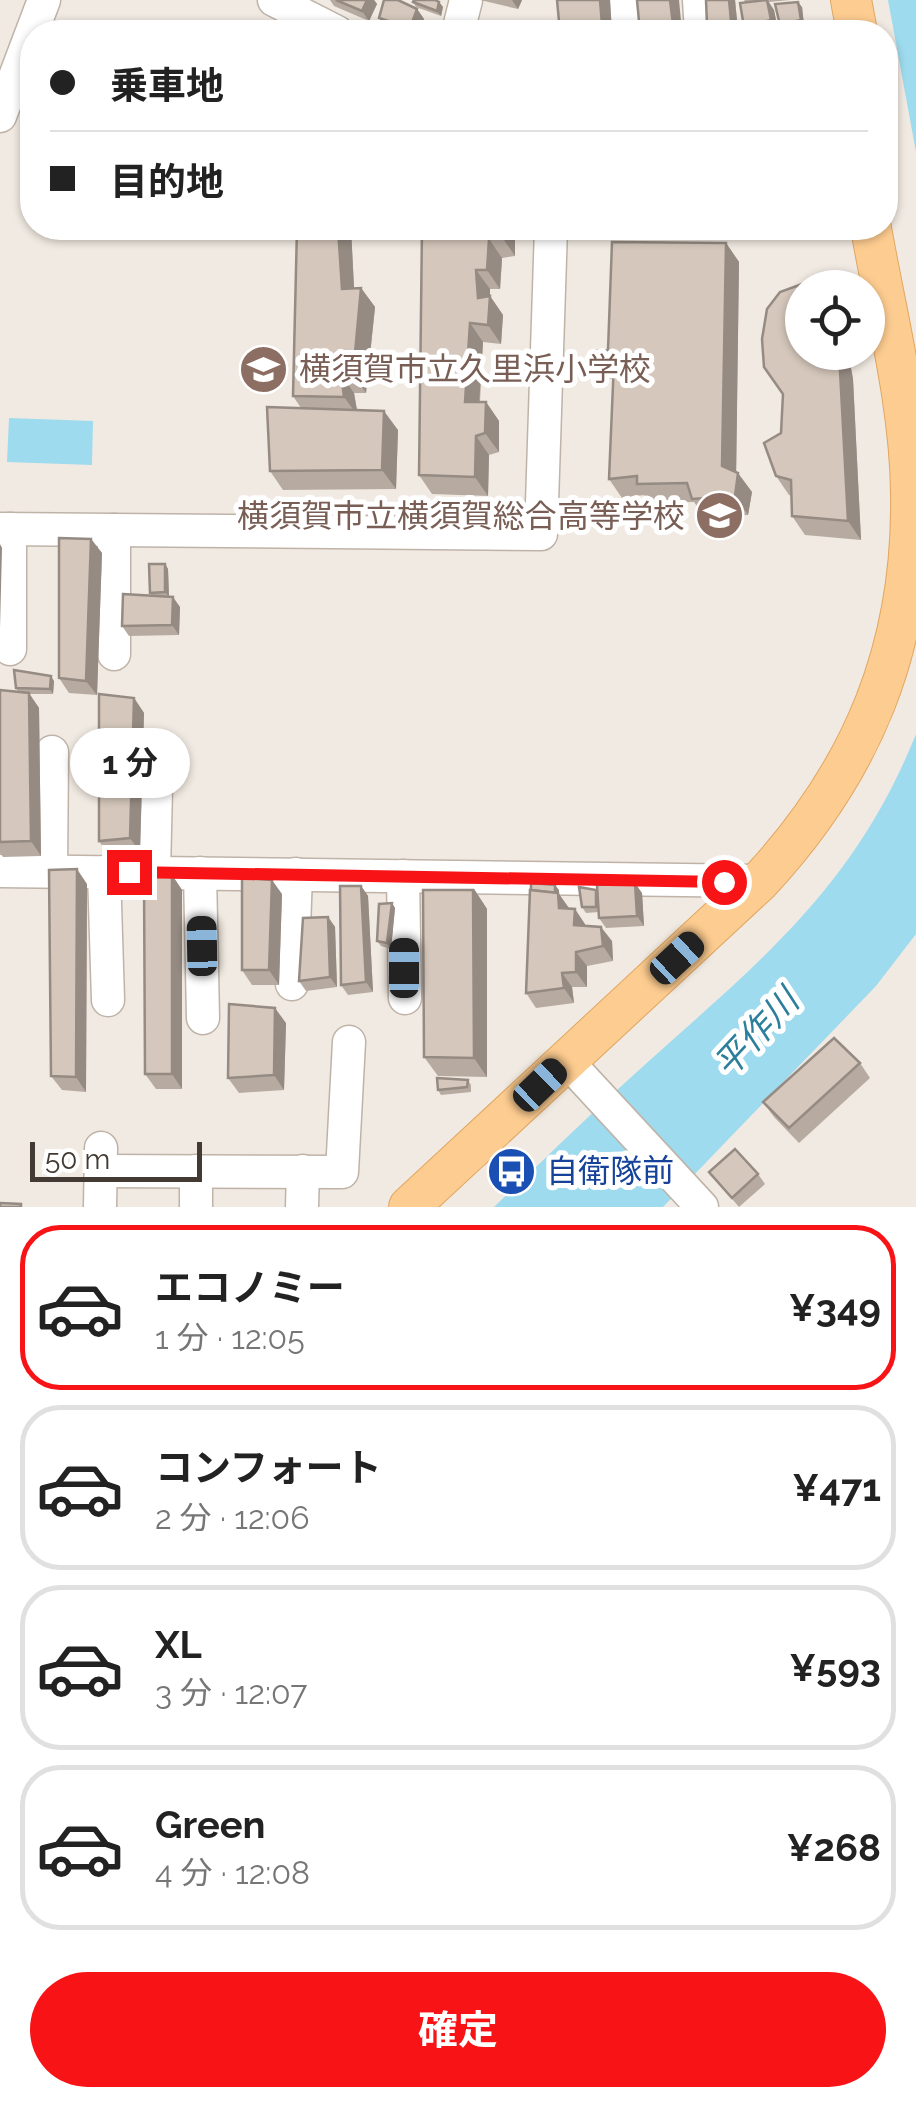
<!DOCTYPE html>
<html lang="ja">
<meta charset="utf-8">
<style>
:root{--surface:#fff;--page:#f2f2f2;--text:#222;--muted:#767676;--line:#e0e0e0;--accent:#f71316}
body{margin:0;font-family:Raleway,"Noto Sans JP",sans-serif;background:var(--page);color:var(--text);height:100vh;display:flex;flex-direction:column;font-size:38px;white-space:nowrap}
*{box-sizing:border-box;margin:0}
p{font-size:32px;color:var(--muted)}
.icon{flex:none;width:55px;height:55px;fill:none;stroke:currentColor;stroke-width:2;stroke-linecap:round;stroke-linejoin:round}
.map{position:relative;height:1207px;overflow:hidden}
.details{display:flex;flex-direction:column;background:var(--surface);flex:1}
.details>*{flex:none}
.banner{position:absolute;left:20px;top:20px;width:878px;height:220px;border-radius:40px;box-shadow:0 2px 8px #0004;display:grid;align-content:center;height:220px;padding:0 30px;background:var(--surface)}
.buttons{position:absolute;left:785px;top:270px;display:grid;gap:20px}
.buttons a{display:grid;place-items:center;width:100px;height:100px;border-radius:50%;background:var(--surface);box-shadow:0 2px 8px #0004;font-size:50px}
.scale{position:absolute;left:30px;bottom:25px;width:172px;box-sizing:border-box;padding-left:10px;border:5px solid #423a33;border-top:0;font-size:28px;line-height:35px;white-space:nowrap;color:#423a33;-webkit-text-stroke:8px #fff;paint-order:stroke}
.end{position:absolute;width:45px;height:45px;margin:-22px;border:12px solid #f71316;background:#fff;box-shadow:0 0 0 5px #fff}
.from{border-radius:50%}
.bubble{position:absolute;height:70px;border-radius:35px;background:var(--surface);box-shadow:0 2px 8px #0004;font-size:32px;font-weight:700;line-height:70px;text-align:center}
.car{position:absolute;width:30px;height:60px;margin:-30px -15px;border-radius:12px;box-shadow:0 0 8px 2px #0007;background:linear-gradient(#222 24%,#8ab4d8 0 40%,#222 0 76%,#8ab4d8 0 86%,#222 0)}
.banner b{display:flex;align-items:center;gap:35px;height:95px;font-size:38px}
.banner b+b{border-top:2px solid var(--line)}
.banner i{width:25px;height:25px;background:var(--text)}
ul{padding:18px 0 0;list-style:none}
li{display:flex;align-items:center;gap:30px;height:165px;margin:0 20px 15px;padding:0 10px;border:5px solid var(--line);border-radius:40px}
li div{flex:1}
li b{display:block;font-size:38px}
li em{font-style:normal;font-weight:700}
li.active{border-color:var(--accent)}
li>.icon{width:90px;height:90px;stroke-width:1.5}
.primary-button{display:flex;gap:20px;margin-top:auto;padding:20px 30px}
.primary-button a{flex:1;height:115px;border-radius:60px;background:var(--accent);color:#fff;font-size:40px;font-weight:700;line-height:115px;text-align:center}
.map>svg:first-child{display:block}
</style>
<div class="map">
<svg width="916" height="1207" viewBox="0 0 916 1207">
<rect width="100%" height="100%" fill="#f1eae2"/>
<!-- water -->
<g fill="#9edbee">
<polygon points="888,0 916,0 916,152"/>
<polygon points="9,418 93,421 92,465 7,462"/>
<path d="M916 734V934L876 986 663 1207H494C546 1158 596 1108 649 1061 765 957 856 884 916 734Z"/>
</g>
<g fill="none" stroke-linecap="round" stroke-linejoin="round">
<!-- stream -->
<polyline stroke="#9edbee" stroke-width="6" points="345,24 362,32"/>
<defs>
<g id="minor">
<polyline points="274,0 337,32"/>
<polyline points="623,0 626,32"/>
<polyline points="699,0 701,32"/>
<polyline points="458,32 466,0"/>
<polyline points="0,116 44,0"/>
<polyline points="0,529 541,534 551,228"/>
<polyline points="114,530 114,654"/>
<polyline points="10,649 10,529"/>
<polyline points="0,871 760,881"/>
<polyline points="51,871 52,752"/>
<polyline points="104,872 108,1000"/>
<polyline points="154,872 157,747"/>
<polyline points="200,873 203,1018"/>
<polyline points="403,876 405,998"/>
<polyline points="292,984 296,874"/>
<polyline points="566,1060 702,1207"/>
<polyline points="101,1171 342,1172 349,1042"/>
<polyline points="100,1207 101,1148"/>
<polyline points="196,1207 196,1171"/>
<polyline points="302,1207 303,1171"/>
</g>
<g id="major">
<polyline points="851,0 857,32"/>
<path d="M409 1207 760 881C863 770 914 646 911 492 910 404 886 314 871 228"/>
</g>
</defs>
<!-- minor casing -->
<use href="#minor" stroke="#bfb3a8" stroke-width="35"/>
<!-- major casing -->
<use href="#major" stroke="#e1a660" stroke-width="42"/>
<!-- minor -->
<use href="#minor" stroke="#fff" stroke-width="32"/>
<!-- major -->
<use href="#major" stroke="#fdcc90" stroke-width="40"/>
</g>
<!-- wall -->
<g fill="#b7aba1">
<polygon points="330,0 374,0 377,4 369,21 334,6"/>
<polygon points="480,0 522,0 518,9"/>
<polygon points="557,0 610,0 612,32 560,32"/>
<polygon points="735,0 738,31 712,32 707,25"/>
<polygon points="744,0 790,0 769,2 774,10 777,26 780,26 802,7 804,25 802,25 807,32 744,32 747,32 744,27 746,3"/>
<polygon points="413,2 439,2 443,7 441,16 416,7"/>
<polygon points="417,9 424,19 419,32 399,32 386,28 379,18"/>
<polygon points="297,228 351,228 354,288 361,288 375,307 366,393 354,393 357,410 398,430 396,489 283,490 270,471 301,408 293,396"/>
<polygon points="422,228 515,228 515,256 502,258 500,289 490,289 490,296 503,315 501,344 483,342 480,402 486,402 499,421 499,452 489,455 488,496 432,494 419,475"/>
<polygon points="726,243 739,262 736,472 752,492 748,515 705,518 694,502 650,503 644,495 622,498 609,479 613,379 607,379 593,360 608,350"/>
<polygon points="824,276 832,288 802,288 802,352 848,352 853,379 861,540 805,535 792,516 792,496 789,495 776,476 764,443 781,433 783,394 764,367 762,339 767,309 780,292"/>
<polygon points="91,539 102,553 97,695 69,693 59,678"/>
<polygon points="165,564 168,569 169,597 180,607 179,635 129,636 122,626 152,596 150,593"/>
<polygon points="54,681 53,694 29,694 39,708 41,856 3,857 0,853 0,690 18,692 16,688"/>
<polygon points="134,698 144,713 140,852 109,856 99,841"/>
<polygon points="172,875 182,890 182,1089 156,1089 145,1074"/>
<polygon points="87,884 86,1092 62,1090 51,1076"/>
<polygon points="361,886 368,896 373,992 348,995 341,985"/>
<polygon points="474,889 487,909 487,1077 438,1076 424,1057"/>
<polygon points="559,890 559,894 569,909 585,926 612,941 613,961 587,966 587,987 572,987 574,1003 536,1008 526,993"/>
<polygon points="596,890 598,893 642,893 644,926 606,928 599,918 599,912 586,913 582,907"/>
<polygon points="282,894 279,985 252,985 242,970"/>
<polygon points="392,903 395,908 391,949 381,946 377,941"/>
<polygon points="328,917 335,927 337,987 306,991 299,981"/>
<polygon points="286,1023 284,1090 239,1093 228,1078"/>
<polygon points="860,1063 870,1078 799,1143 774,1117 763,1102"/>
<polygon points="468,1080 471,1085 471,1092 441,1095 438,1090"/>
<polygon points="709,1172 758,1174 765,1184 739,1207"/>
</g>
<!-- shaded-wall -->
<g fill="#958b83">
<polygon points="367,0 374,0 377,4 369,21 362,11"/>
<polygon points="512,0 522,0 518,9"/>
<polygon points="600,0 610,0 612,32 607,32 602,25"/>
<polygon points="670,0 679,0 682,32 674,32"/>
<polygon points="729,0 735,0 738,31 731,21"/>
<polygon points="767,0 774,10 778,30 771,20"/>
<polygon points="439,2 443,7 441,16 437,11"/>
<polygon points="798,2 802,7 804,25 801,20"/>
<polygon points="417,9 424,19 419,32 413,32 410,28"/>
<polygon points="338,228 351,228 355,308 342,289"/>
<polygon points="502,228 515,228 515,256 502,237"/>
<polygon points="489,239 502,258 500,289 487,270"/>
<polygon points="726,243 739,262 736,485 722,466"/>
<polygon points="476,270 490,289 490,296 503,315 501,344 488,325 478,298"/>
<polygon points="361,288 375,307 366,393 353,374"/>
<polygon points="470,323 483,342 478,421 465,402"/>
<polygon points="839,352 848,352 853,379 861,540 848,521"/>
<polygon points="341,374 354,393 358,416 344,397"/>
<polygon points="486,402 499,421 499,452 485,433"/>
<polygon points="384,411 398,430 396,489 382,470"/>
<polygon points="476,436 489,455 488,496 475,477"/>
<polygon points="738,473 752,492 748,515 735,496"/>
<polygon points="91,539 102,553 97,695 86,681"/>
<polygon points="0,544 2,548 0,628"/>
<polygon points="165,564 168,569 169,597 165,592"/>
<polygon points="173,597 180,607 179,635 172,625"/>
<polygon points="51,676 54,681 53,694 50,689"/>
<polygon points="29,693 39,708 41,856 31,841"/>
<polygon points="134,698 144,713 140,852 130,838"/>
<polygon points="77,869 87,884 86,1092 76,1077"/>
<polygon points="172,875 182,890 182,1089 172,1074"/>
<polygon points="272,880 282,894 279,985 269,970"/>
<polygon points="635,883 642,893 644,926 637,916"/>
<polygon points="555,885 559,890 559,894 569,908 570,923 559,908 555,895"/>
<polygon points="361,886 368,896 373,992 366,982"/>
<polygon points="474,889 487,909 487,1077 474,1058"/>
<polygon points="392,903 395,908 391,949 387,943"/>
<polygon points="575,909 585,924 585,940 574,925"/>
<polygon points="328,917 335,927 337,987 330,977"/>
<polygon points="601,927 612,941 613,961 603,946"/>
<polygon points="576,952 587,966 587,987 576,972"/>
<polygon points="562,973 572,987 574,1003 564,988"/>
<polygon points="275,1008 286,1023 284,1090 274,1075"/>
</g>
<!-- building -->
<g fill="#d5c7bb" stroke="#958b83" stroke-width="2.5">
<polygon points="336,0 367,0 362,11"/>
<polygon points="384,0 398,0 417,9 410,28 379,18"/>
<polygon points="414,0 435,0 439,2 437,11 413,2"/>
<polygon points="557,0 600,0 602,25 560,32"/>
<polygon points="637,0 670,0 674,32 640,32"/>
<polygon points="706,0 729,0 731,21 707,25"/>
<polygon points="767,0 771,20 744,27 740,3"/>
<polygon points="798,2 801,20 780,25 775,4"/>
<polygon points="800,22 802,32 744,32"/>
<polygon points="297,228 338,228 342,289 361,288 353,374 341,374 344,397 293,396"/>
<polygon points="422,228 502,228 502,237 489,239 487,270 476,270 478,298 490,296 488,325 470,323 465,402 486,402 485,433 476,436 475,477 419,475"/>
<polygon points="612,242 726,243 722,466 738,473 735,496 692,499 687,483 637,484 637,476 609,479 614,361 593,360 593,351 608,350"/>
<polygon points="824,276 826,288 802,288 802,352 839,352 848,521 792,516 791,480 776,476 764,443 781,433 783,394 764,367 762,339 767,309 780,292"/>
<polygon points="267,407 384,411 382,470 270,471"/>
<polygon points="59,538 91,539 86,681 59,678"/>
<polygon points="149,564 165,564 165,592 150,593"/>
<polygon points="123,594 173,597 172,625 122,626"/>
<polygon points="14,670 51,676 50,689 16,688"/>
<polygon points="0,690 29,693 31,841 0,842"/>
<polygon points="99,694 134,698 130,838 99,841"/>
<polygon points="77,869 76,1077 51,1076 49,870"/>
<polygon points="172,875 172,1074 145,1074 144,878"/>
<polygon points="242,878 272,880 269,970 242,970"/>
<polygon points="531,883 555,885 555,893 531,890"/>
<polygon points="635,883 637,916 599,918 597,885"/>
<polygon points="340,886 361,886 366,982 341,985"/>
<polygon points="579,887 596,890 596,907 582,907"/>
<polygon points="423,890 473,890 474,1058 424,1057"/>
<polygon points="530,890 558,893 559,908 575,909 574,925 601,927 603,946 576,952 576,972 562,973 564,988 526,993"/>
<polygon points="392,903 387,943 377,941 379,904"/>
<polygon points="328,917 330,977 299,981 303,918"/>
<polygon points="229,1004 275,1008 274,1075 228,1078"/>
<polygon points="834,1038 860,1063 789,1128 763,1102"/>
<polygon points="437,1078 468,1080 467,1087 438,1090"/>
<polygon points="735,1149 758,1174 732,1198 709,1172"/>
<polygon points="0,1203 21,1204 21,1207 0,1207"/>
</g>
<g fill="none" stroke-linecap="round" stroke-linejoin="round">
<!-- route -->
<polyline stroke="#f71316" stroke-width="12" points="129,872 724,882"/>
</g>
<!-- icons -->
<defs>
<symbol id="school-disc" viewBox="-11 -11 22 22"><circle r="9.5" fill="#8d6e63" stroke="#fff"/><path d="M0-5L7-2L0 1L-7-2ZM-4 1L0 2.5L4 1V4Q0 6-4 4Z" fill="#fff"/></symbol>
<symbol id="bus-disc" viewBox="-11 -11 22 22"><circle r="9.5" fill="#1a4fb4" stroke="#fff"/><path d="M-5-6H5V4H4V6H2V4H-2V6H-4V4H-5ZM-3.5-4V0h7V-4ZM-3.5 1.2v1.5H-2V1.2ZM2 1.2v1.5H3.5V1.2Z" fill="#fff"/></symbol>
</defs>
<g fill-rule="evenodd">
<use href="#school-disc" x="236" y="342" width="55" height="55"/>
<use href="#school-disc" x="692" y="488" width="55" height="55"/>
<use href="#bus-disc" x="484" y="1144" width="55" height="55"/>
</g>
<g text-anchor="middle" stroke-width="10" stroke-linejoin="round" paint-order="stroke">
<!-- education labels -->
<g font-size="32" fill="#785e54" stroke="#fff" text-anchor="start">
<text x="299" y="380">横須賀市立久里浜小学校</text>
<text x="685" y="527" text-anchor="end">横須賀市立横須賀総合高等学校</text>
</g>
<!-- transit labels -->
<g font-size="32" fill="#164399" stroke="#fff" text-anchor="start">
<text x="546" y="1182">自衛隊前</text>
</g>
<!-- water labels -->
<g font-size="35" font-style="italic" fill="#2c7f9c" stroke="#fff">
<text transform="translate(756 1033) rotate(-47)" y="12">平作川</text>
</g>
</g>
</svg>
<div class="buttons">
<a><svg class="icon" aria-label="locate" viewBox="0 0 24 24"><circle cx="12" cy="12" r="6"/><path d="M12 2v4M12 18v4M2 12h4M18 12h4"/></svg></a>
</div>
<div class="scale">50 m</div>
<i class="end from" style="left:724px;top:882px"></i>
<i class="end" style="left:129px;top:872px"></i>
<div class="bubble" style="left:70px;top:728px;width:120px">1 分</div>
<i class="car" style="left:202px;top:946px;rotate:359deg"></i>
<i class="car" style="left:677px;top:958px;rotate:47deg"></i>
<i class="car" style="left:404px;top:968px;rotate:0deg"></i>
<i class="car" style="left:540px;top:1085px;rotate:46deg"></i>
<div class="banner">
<b><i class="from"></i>乗車地</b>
<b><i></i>目的地</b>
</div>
</div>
<section class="details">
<ul>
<li class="active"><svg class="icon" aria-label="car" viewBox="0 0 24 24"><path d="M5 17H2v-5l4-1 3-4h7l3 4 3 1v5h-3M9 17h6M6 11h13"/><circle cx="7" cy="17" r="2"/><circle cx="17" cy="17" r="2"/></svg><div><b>エコノミー</b><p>1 分 · 12:05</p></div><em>¥349</em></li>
<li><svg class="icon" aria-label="car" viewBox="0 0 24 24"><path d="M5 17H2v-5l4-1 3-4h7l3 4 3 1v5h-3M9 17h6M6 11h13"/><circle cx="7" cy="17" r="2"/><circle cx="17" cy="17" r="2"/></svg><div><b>コンフォート</b><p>2 分 · 12:06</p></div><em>¥471</em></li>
<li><svg class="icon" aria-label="car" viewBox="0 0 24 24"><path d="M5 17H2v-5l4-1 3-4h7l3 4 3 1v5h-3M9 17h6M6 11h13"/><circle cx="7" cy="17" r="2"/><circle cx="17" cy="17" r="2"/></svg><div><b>XL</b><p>3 分 · 12:07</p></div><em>¥593</em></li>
<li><svg class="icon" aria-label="car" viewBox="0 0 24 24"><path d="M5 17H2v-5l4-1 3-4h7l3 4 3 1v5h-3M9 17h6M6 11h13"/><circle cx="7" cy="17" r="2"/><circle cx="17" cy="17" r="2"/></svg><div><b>Green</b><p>4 分 · 12:08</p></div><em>¥268</em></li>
</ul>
<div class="primary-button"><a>確定</a></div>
</section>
